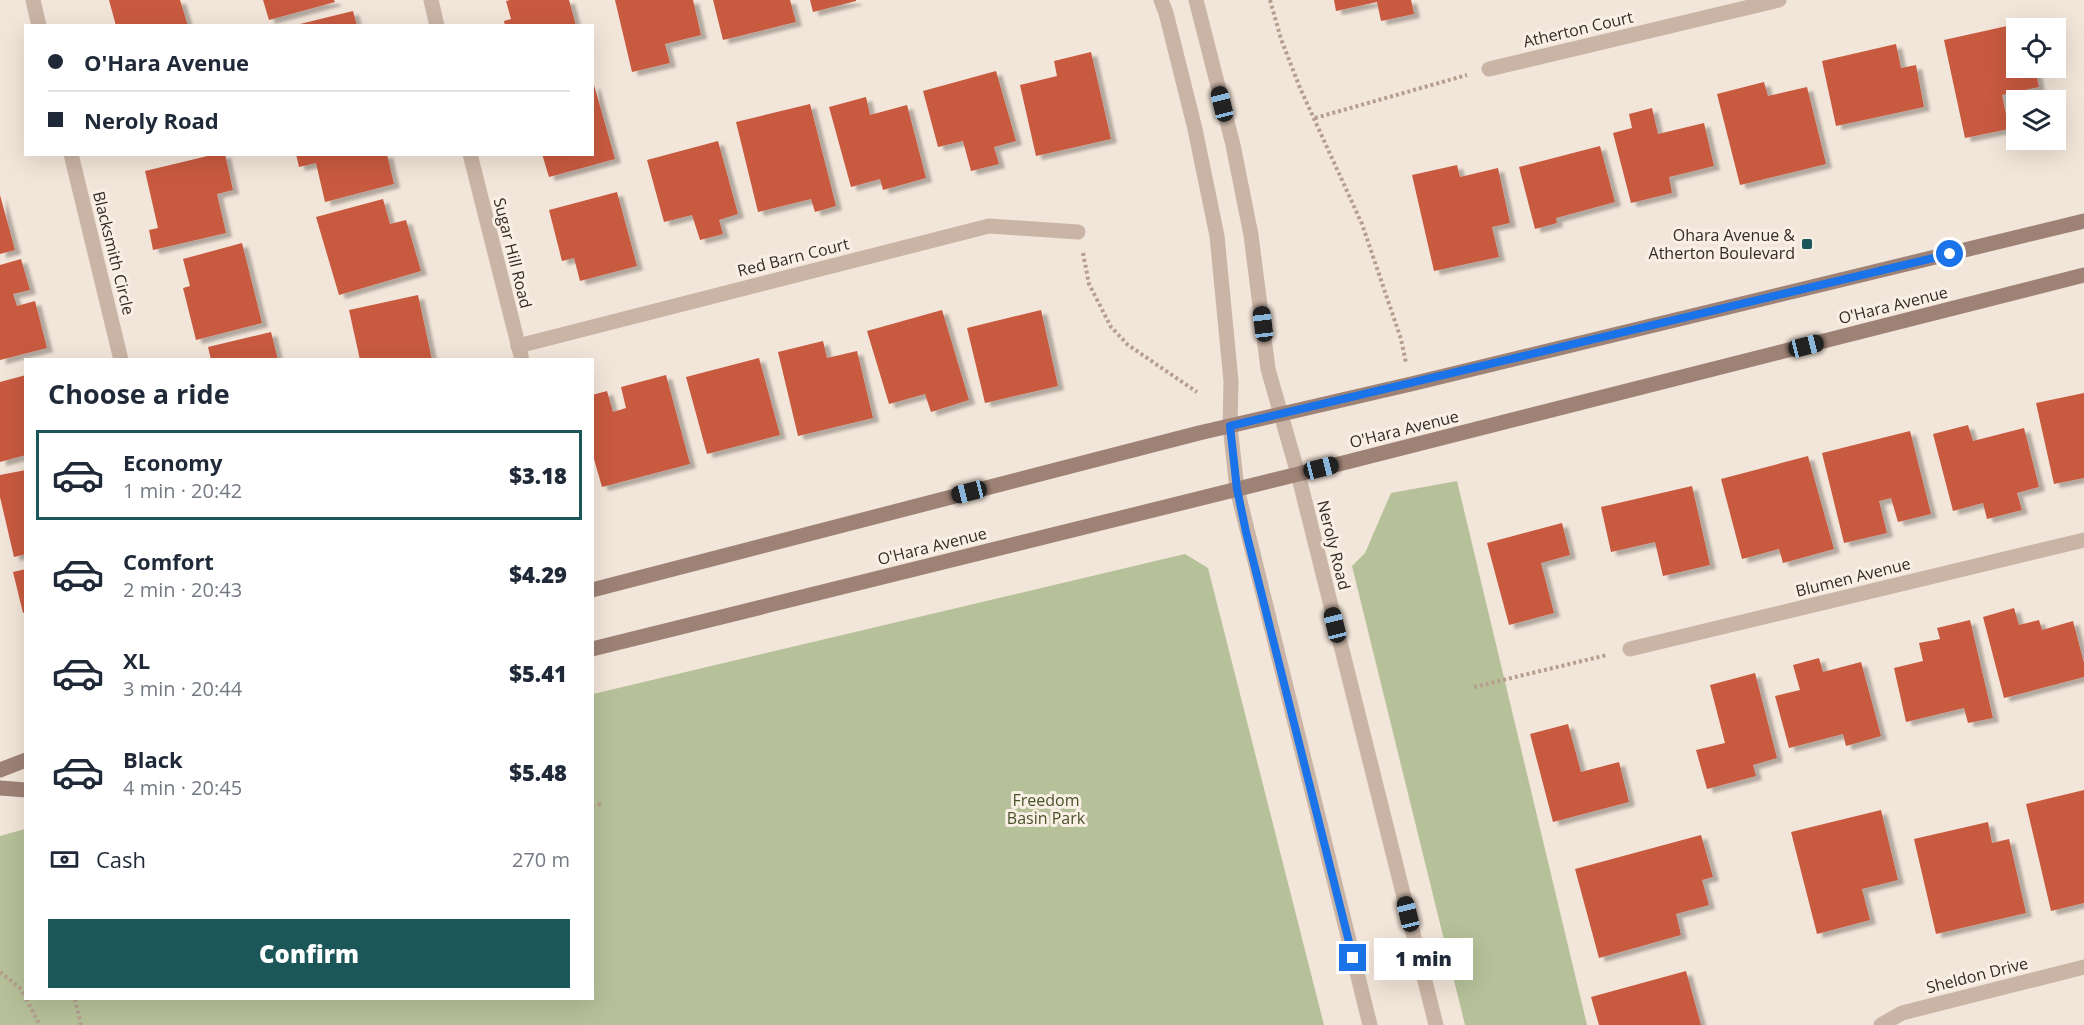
<!DOCTYPE html>
<meta charset="utf-8">
<style>
:root{--surface:#fff;--page:#f2f2f3;--text:#1f2937;--muted:#747a83;--line:#e0e1e3;--accent:#1b5758}
body{margin:0;font-family:"Open Sans",sans-serif;background:var(--page);color:var(--text);height:100vh;display:flex;flex-direction:column;font-size:22px;white-space:nowrap}
*{box-sizing:border-box;margin:0}
p{font-size:20px;color:var(--muted)}
.icon{flex:none;width:33px;height:33px;fill:none;stroke:currentColor;stroke-width:2;stroke-linecap:round;stroke-linejoin:round}
.map{position:relative;flex:1;overflow:hidden}
.drawer{position:absolute;left:24px;top:358px;width:570px;height:642px;display:flex;flex-direction:column;background:var(--surface);border-radius:0px;box-shadow:0 6px 24px #0002}
.drawer>*{flex:none}
.banner{position:absolute;left:24px;top:24px;width:570px;height:132px;border-radius:0px;box-shadow:0 6px 24px #0002;display:grid;align-content:center;height:132px;padding:0 24px;background:var(--surface)}
.controls{position:absolute;left:2006px;top:18px;display:grid;gap:12px}
.controls a{display:grid;place-items:center;width:60px;height:60px;border-radius:0px;background:var(--surface);box-shadow:0 6px 24px #0002;font-size:30px}
.end{position:absolute;width:27px;height:27px;margin:-14px;border:8px solid #1a73e8;background:#fff;box-shadow:0 0 0 3px #fff}
.from{border-radius:50%}
.bubble{position:absolute;height:42px;border-radius:0px;background:var(--surface);box-shadow:0 6px 24px #0002;font-size:20px;font-weight:800;line-height:42px;text-align:center}
.car{position:absolute;width:18px;height:36px;margin:-18px -9px;border-radius:8px;box-shadow:0 0 4px 2px #0007;background:linear-gradient(#222 24%,#8ab4d8 0 40%,#222 0 76%,#8ab4d8 0 86%,#222 0)}
.banner b{display:flex;align-items:center;gap:21px;height:57px;font-size:22px}
.banner b+b{border-top:2px solid var(--line)}
.banner i{width:15px;height:15px;background:var(--text)}
ul{padding:0;list-style:none}
li{display:flex;align-items:center;gap:18px;height:90px;margin:0 12px 9px;padding:0 12px;border:3px solid transparent;border-radius:0px}
li div{flex:1}
li b{display:block;font-size:22px}
li em{font-style:normal;font-weight:800}
li.selected{border-color:var(--accent)}
li>.icon{width:54px;height:54px;stroke-width:1.5}
h2{padding:0 24px;font-size:27px;line-height:72px}
.pay{display:flex;align-items:center;gap:15px;height:66px;padding:0 24px;font-size:22px}
.pay p{margin-inline-start:auto}
.cta{display:flex;gap:12px;margin-top:auto;padding:12px 24px}
.cta a{flex:1;height:69px;border-radius:0px;background:var(--accent);color:#fff;font-size:24px;font-weight:800;line-height:69px;text-align:center}
.map>svg:first-child{display:block}
</style>
<div class="map">
<svg width="2084" height="1025" viewBox="0 0 2084 1025">
<defs>
<filter id="shadow"><feDropShadow dx="6" dy="4" stdDeviation="1.5" flood-color="#0004"/></filter>
</defs>
<rect width="100%" height="100%" fill="#f2e5d9"/>
<!-- green -->
<g fill="#b6c199">
<polygon points="1457,481 1587,1025 1465,1025 1352,566 1365,553 1391,493"/>
<polygon points="1185,554 1208,568 1324,1025 0,1025 0,836 25,829 26,999 592,999 593,694"/>
</g>
<!-- building -->
<g fill="#c85a40" filter="url(#shadow)">
<polygon points="109,0 180,0 188,26 116,26"/>
<polygon points="263,0 334,0 335,2 269,20"/>
<polygon points="510,0 569,0 576,26 505,26 504,21 511,19 506,1"/>
<polygon points="615,0 693,0 701,35 665,44 670,63 632,72"/>
<polygon points="713,0 790,0 796,22 723,40"/>
<polygon points="810,0 856,0 856,1 813,12"/>
<polygon points="1334,0 1411,0 1414,14 1381,21 1377,2 1336,11"/>
<polygon points="353,11 357,26 296,26 296,25"/>
<polygon points="2025,22 2026,28 2016,28 2016,68 2035,68 2039,87 2002,95 2009,129 1965,138 1944,40"/>
<polygon points="1896,44 1901,68 1916,65 1924,107 1836,126 1822,61"/>
<polygon points="1091,52 1111,139 1036,156 1020,85 1057,76 1054,61"/>
<polygon points="996,71 1016,141 994,147 999,164 971,171 963,141 938,147 923,91"/>
<polygon points="1764,82 1768,96 1807,87 1826,164 1740,185 1717,94"/>
<polygon points="594,85 615,159 549,177 542,154 592,154 592,86"/>
<polygon points="866,97 870,115 907,105 926,178 883,190 880,179 851,187 829,107"/>
<polygon points="810,104 836,206 815,212 811,199 758,212 736,122"/>
<polygon points="1652,108 1658,134 1704,123 1714,166 1669,177 1672,193 1631,203 1613,133 1632,128 1629,114"/>
<polygon points="718,141 738,214 719,220 723,234 700,240 692,215 664,222 647,160"/>
<polygon points="1600,146 1615,202 1556,218 1557,223 1535,229 1519,167"/>
<polygon points="216,154 225,154 233,190 217,194 226,233 153,250 149,230 158,228 145,171"/>
<polygon points="296,154 387,154 394,184 325,202 316,163 299,167"/>
<polygon points="1457,165 1460,177 1498,168 1510,223 1492,227 1499,257 1434,271 1412,175"/>
<polygon points="617,192 637,266 580,281 574,258 562,261 549,210"/>
<polygon points="0,195 15,250 0,254"/>
<polygon points="383,199 390,224 406,220 421,271 339,295 316,217"/>
<polygon points="242,243 262,323 196,340 183,288 190,286 183,259"/>
<polygon points="21,259 30,290 13,294 17,306 35,301 47,348 0,360 0,265"/>
<polygon points="418,295 432,360 360,360 349,310"/>
<polygon points="942,310 969,400 931,412 925,394 889,404 867,331"/>
<polygon points="1041,310 1058,386 985,403 967,328"/>
<polygon points="271,332 278,360 211,360 208,347"/>
<polygon points="823,341 827,358 857,351 873,418 798,436 778,352"/>
<polygon points="759,358 780,435 707,454 686,377"/>
<polygon points="26,375 26,455 0,462 0,382"/>
<polygon points="666,375 690,464 602,487 592,452 592,395 607,391 613,412 626,408 621,387"/>
<polygon points="2084,393 2084,478 2054,484 2036,403"/>
<polygon points="1968,425 1973,441 2024,428 2039,487 2017,493 2022,510 1987,519 1983,503 1953,511 1933,434"/>
<polygon points="1910,431 1931,514 1898,522 1891,498 1879,501 1887,533 1844,543 1822,453"/>
<polygon points="1808,456 1834,549 1783,563 1779,549 1742,559 1721,479"/>
<polygon points="26,470 26,554 14,557 0,497 0,475"/>
<polygon points="1692,486 1710,565 1663,576 1655,542 1611,552 1601,507"/>
<polygon points="1562,523 1570,555 1541,563 1554,613 1509,625 1487,543"/>
<polygon points="26,569 26,612 23,613 13,572"/>
<polygon points="2014,608 2019,625 2039,620 2042,630 2073,621 2084,663 2084,677 2004,698 1983,617"/>
<polygon points="1970,620 1993,718 1968,723 1964,708 1906,722 1894,668 1923,661 1919,643 1940,639 1937,628"/>
<polygon points="1819,658 1823,672 1861,662 1881,736 1846,746 1843,734 1789,748 1775,696 1800,690 1793,665"/>
<polygon points="1755,673 1777,758 1753,765 1756,776 1707,789 1696,750 1725,743 1710,685"/>
<polygon points="1568,724 1581,772 1619,762 1629,802 1553,822 1530,734"/>
<polygon points="2084,790 2084,903 2051,911 2026,804"/>
<polygon points="1881,810 1898,880 1862,889 1870,920 1817,934 1791,832"/>
<polygon points="1988,822 1992,843 2009,839 2026,913 1936,934 1914,839"/>
<polygon points="1701,835 1713,877 1702,880 1709,905 1676,914 1681,935 1599,958 1575,869"/>
<polygon points="1686,971 1701,1025 1599,1025 1591,997"/>
</g>
<g fill="none" stroke-linecap="round" stroke-linejoin="round">
<!-- path -->
<g stroke="#b69e8f" stroke-width="4" stroke-dasharray="3 3" stroke-linecap="butt">
<polyline points="1270,0 1281,39 1300,88 1362,224 1401,339 1406,363"/>
<polyline points="1315,118 1467,75"/>
<polyline points="1083,253 1089,284 1111,327 1128,345 1197,392"/>
<polyline points="1474,687 1607,655"/>
<polyline points="592,806 601,804"/>
<polyline points="0,972 20,988 26,998"/>
<polyline points="26,999 40,1025"/>
<polyline points="75,999 81,1025"/>
</g>
<!-- minor -->
<g stroke="#cab4a5" stroke-width="15">
<polyline points="33,0 39,26"/>
<polyline points="431,0 437,26"/>
<polyline points="1489,69 1779,0"/>
<polyline points="71,154 121,360"/>
<polyline points="470,154 522,360"/>
<polyline points="518,346 989,226 1078,232"/>
<polyline points="1630,649 2084,540"/>
<polyline points="1881,1025 1902,1013 2084,967"/>
</g>
<!-- tertiary -->
<g stroke="#cab4a5" stroke-width="15">
<polyline points="1161,0 1166,13 1195,129 1217,236 1231,381 1230,426 1237,489 1370,1025"/>
<polyline points="1196,0 1233,145 1251,235 1268,369 1298,474 1436,1025"/>
</g>
<!-- secondary -->
<g stroke="#9e8276" stroke-width="15">
<polyline points="592,590 1199,433 1411,384 2084,221"/>
<polyline points="592,649 1343,463 2084,275"/>
<polyline points="0,770 26,760"/>
<polyline points="0,788 26,790"/>
</g>
</g>
<g fill="none" stroke-linecap="round" stroke-linejoin="round">
<!-- route -->
<polyline stroke="#1a73e8" stroke-width="8" points="1353,958 1246,532 1237,489 1230,426 1950,254"/>
</g>
<!-- markers -->
<rect fill="#1b5758" stroke="#f9efe5" stroke-width="2" x="1801" y="238" width="12" height="12" rx="3"/>
<g text-anchor="middle" stroke-width="6" stroke-linejoin="round" paint-order="stroke">
<!-- street labels -->
<g font-size="16" fill="#352a26" stroke="#f9efe5">
<text transform="translate(1578 29) rotate(-13)" y="6">Atherton Court</text>
<text transform="translate(114 253) rotate(76)" y="6">Blacksmith Circle</text>
<text transform="translate(513 253) rotate(76)" y="6">Sugar Hill Road</text>
<text transform="translate(793 257) rotate(-14)" y="6">Red Barn Court</text>
<text transform="translate(1893 305) rotate(-14)" y="6">O'Hara Avenue</text>
<text transform="translate(1404 429) rotate(-14)" y="6">O'Hara Avenue</text>
<text transform="translate(1334 545) rotate(76)" y="6">Neroly Road</text>
<text transform="translate(932 546) rotate(-14)" y="6">O'Hara Avenue</text>
<text transform="translate(1853 577) rotate(-14)" y="6">Blumen Avenue</text>
<text transform="translate(1977 975) rotate(-14)" y="6">Sheldon Drive</text>
</g>
<!-- poi labels -->
<g font-size="16" fill="#352a26" stroke="#f9efe5" text-anchor="end">
<text x="1795" y="241">Ohara Avenue &amp;<tspan x="1795" dy="18">Atherton Boulevard</tspan></text>
</g>
<!-- park labels -->
<g font-size="16" fill="#47542a" stroke="#f9efe5">
<text x="1046" y="806">Freedom<tspan x="1046" dy="18">Basin Park</tspan></text>
</g>
</g>
</svg>
<div class="controls">
<a><svg class="icon" aria-label="locate" viewBox="0 0 24 24"><circle cx="12" cy="12" r="6"/><path d="M12 2v4M12 18v4M2 12h4M18 12h4"/></svg></a>
<a><svg class="icon" aria-label="layers" viewBox="0 0 24 24"><path d="M12 4l9 5-9 5-9-5zM3 14l9 5 9-5"/></svg></a>
</div>
<i class="end from" style="left:1950px;top:254px"></i>
<i class="end" style="left:1353px;top:958px"></i>
<div class="bubble" style="left:1374px;top:938px;width:99px">1 min</div>
<i class="car" style="left:1222px;top:104px;rotate:346deg"></i>
<i class="car" style="left:1263px;top:324px;rotate:353deg"></i>
<i class="car" style="left:1806px;top:346px;rotate:76deg"></i>
<i class="car" style="left:1321px;top:468px;rotate:76deg"></i>
<i class="car" style="left:969px;top:492px;rotate:256deg"></i>
<i class="car" style="left:1335px;top:625px;rotate:346deg"></i>
<i class="car" style="left:1408px;top:914px;rotate:346deg"></i>
<div class="banner">
<b><i class="from"></i>O'Hara Avenue</b>
<b><i></i>Neroly Road</b>
</div>
<section class="drawer">
<h2>Choose a ride</h2>
<ul>
<li class="selected"><svg class="icon" aria-label="car" viewBox="0 0 24 24"><path d="M5 17H2v-5l4-1 3-4h7l3 4 3 1v5h-3M9 17h6M6 11h13"/><circle cx="7" cy="17" r="2"/><circle cx="17" cy="17" r="2"/></svg><div><b>Economy</b><p>1 min · 20:42</p></div><em>$3.18</em></li>
<li><svg class="icon" aria-label="car" viewBox="0 0 24 24"><path d="M5 17H2v-5l4-1 3-4h7l3 4 3 1v5h-3M9 17h6M6 11h13"/><circle cx="7" cy="17" r="2"/><circle cx="17" cy="17" r="2"/></svg><div><b>Comfort</b><p>2 min · 20:43</p></div><em>$4.29</em></li>
<li><svg class="icon" aria-label="car" viewBox="0 0 24 24"><path d="M5 17H2v-5l4-1 3-4h7l3 4 3 1v5h-3M9 17h6M6 11h13"/><circle cx="7" cy="17" r="2"/><circle cx="17" cy="17" r="2"/></svg><div><b>XL</b><p>3 min · 20:44</p></div><em>$5.41</em></li>
<li><svg class="icon" aria-label="car" viewBox="0 0 24 24"><path d="M5 17H2v-5l4-1 3-4h7l3 4 3 1v5h-3M9 17h6M6 11h13"/><circle cx="7" cy="17" r="2"/><circle cx="17" cy="17" r="2"/></svg><div><b>Black</b><p>4 min · 20:45</p></div><em>$5.48</em></li>
</ul>
<div class="pay"><svg class="icon" aria-label="cash" viewBox="0 0 24 24"><path d="M3 7h18v10H3z"/><circle cx="12" cy="12" r="2"/></svg>Cash<p>270 m</p></div>
<div class="cta"><a>Confirm</a></div>
</section>
</div>
